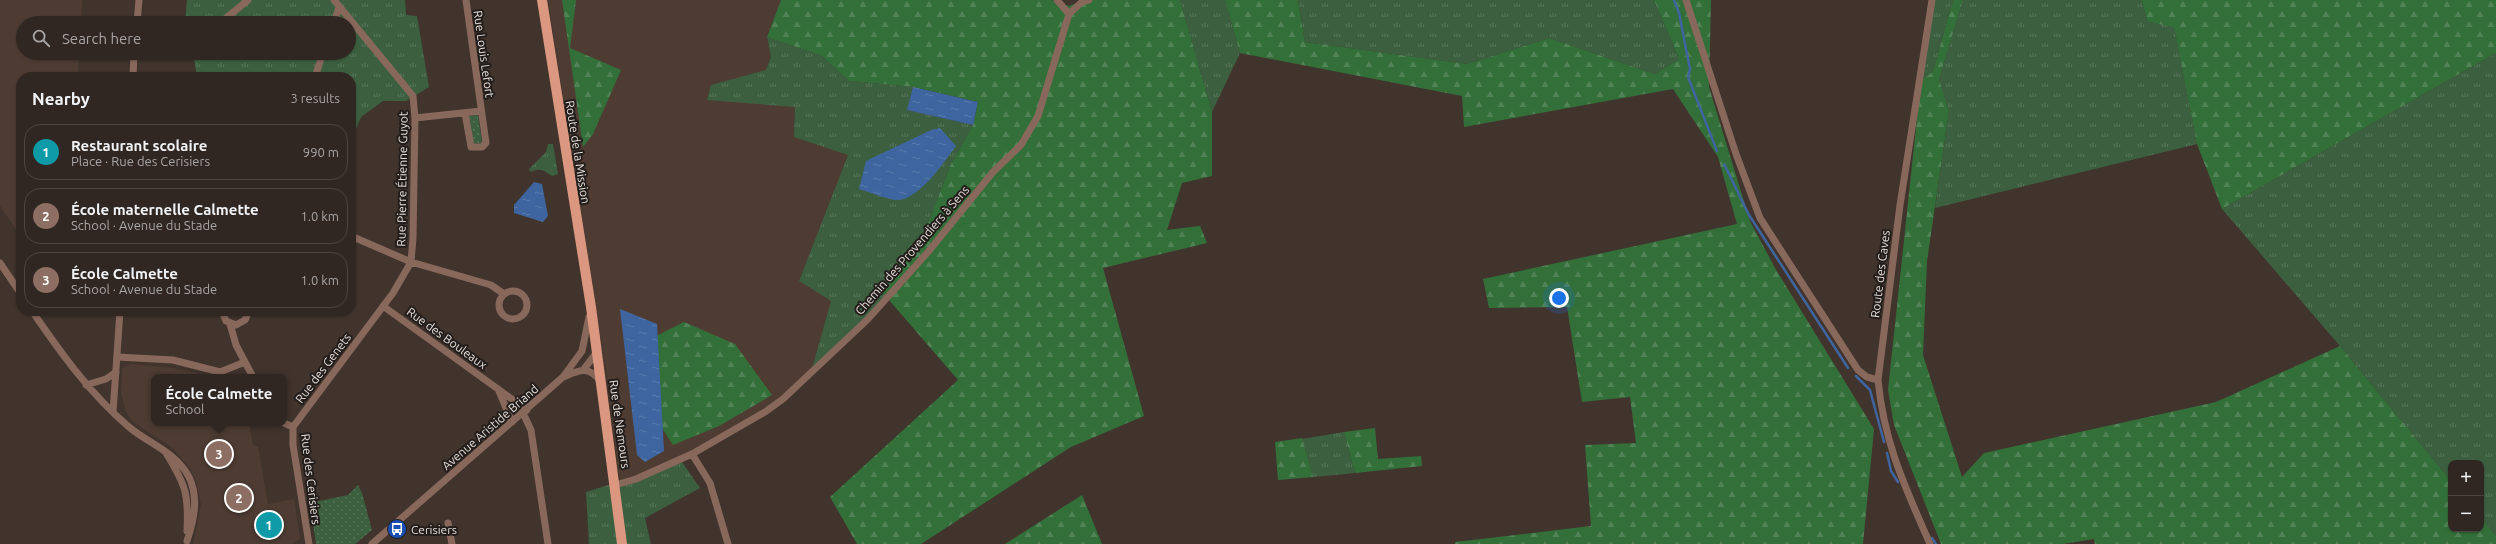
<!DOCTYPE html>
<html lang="en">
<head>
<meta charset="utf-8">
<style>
  body { margin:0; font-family:Ubuntu,sans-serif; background:#382f2a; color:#f1f3f6 }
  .controls { position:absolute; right:12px; bottom:12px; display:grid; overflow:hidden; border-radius:8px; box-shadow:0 1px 3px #0004 }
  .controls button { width:36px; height:36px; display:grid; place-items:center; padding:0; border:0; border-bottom:1px solid #4b4440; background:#302722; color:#f1f3f6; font:20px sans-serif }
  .you { position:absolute; left:1559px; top:298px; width:14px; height:14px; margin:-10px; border:3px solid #fff; border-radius:50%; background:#1a73e8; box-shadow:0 0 0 6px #1a73e833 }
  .badge { display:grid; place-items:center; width:26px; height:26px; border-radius:50%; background:#d93025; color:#fff; font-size:13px; font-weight:700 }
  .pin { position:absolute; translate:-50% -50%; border:2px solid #fff; box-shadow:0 1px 4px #0006 }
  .popup { position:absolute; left:151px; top:374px; width:136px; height:52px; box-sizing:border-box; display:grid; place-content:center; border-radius:8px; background:#302722; filter:drop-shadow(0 1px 3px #0005); font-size:13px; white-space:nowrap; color:#a8a5a5 }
  .popup b { font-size:15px; color:#f1f3f6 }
  .popup::after { content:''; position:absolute; left:50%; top:100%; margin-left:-8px; border:8px solid transparent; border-top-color:#302722 }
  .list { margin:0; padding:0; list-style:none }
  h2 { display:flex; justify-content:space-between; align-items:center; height:52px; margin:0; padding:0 16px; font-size:17px }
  h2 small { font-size:13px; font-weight:400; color:#a8a5a5 }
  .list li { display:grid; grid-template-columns:26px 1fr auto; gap:12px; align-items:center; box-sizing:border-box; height:56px; margin:0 8px 8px; padding:0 8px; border:1px solid #4b4440; border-radius:16px }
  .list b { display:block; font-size:15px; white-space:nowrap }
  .list p { margin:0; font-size:13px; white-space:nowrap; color:#a8a5a5 }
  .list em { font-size:13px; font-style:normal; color:#a8a5a5 }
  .icon { flex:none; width:22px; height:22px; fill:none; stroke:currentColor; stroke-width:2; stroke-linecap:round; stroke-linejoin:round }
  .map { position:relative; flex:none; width:2496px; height:544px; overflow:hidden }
  .search { position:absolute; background:#302722; box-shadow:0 1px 3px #0004; left:16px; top:16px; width:340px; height:44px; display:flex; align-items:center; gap:10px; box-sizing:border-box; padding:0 14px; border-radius:22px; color:#a8a5a5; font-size:15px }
  .panel { position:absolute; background:#302722; box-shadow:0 1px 3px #0004; left:16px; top:72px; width:340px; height:244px; border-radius:16px }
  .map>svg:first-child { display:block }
  .built { fill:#4e3c33 }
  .grass { fill:url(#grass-tufts) }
  .forest { fill:url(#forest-firs) }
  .park { fill:url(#park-dots) }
  .water { fill:url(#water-ripples) }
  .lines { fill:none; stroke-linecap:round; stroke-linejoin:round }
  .stream { stroke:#3e65a0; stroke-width:2.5 }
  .street { stroke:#89685c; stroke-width:7 }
  .primary { stroke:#db977f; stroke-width:10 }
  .labels { text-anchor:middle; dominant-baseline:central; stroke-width:4; stroke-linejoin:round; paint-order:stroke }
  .street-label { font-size:12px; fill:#e5deda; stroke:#221d1a }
  .poi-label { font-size:12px; fill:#e5deda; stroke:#221d1a; text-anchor:start }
</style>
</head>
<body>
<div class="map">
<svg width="2496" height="544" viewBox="0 0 2496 544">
  <defs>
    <pattern id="grass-tufts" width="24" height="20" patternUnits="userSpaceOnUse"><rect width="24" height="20" fill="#3c603f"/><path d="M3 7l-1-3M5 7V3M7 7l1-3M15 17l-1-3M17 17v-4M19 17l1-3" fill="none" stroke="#58765a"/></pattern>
    <pattern id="forest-firs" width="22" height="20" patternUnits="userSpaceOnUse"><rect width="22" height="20" fill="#336f39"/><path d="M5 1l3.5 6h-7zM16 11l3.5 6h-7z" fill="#508355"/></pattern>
    <pattern id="park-dots" width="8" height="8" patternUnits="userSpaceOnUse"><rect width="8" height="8" fill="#3c603f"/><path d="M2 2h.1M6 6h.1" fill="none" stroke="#58765a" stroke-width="1.8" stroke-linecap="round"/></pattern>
    <pattern id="water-ripples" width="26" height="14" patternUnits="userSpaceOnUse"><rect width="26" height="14" fill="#3e65a0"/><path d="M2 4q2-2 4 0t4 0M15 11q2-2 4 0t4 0" fill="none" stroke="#5a7bad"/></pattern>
  </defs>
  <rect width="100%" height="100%" fill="#40342d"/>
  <path class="built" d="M0 0H82L81 23H23V53H79L78 77H21V237L0 206Z
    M548 0H781L767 37 771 57 766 70 711 85 795 107 794 137 848 155 799 281 831 301 811 372 757 419 682 462 620 481 607 378Z
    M131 364 173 368 216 377H228H154V423H249L253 445 258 447 268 504 294 499 300 538 292 544H193L201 505 196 481 191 470 173 448 133 422 126 412 121 393 122 368Z"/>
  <path class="grass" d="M187 0H405L406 15 417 16 429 87 406 101H383L361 117 351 141V77H197L193 53H349V23H185Z
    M1180 0H1225L1240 53 1212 112Z
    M1298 0H1654L1679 59 1655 74 1549 38 1467 64 1305 42Z
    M1933 0H1953L1933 71 1921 81Z
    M1963 0H2141L2148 22 2174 26 2197 144 1935 208 1949 111 1939 79Z
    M767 37 822 56 849 81 913 87 908 110 973 125 951 164 926 228 883 293 887 299 811 372 831 301 799 281 848 155 794 137 795 107 707 100 711 85 766 70 771 57Z
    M2496 53V536L2481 517V463H2451V481L2340 346 2222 209Z
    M548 144H553L558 174 552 176C545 171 540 167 531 172L529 169 546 152Z
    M1344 432 1355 473 1313 477 1302 439Z
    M682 462 700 488 645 518 651 544H589L586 492Z"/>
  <path class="forest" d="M562 0H576L570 48 621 70 593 134 583 147Z
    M781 0H1051L1069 6 1083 0H1180L1212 112V176L1182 183 1167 230 1200 226 1207 243 1103 268 1144 416 1071 447 921 544H857L830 497 958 380 883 293 926 228 951 164 973 125 978 102 913 87 849 81 822 56 767 37Z
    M1225 0H1298L1305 42 1467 64 1549 38 1655 74 1679 59 1654 0H1711L1709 87 1750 221 1775 268 1874 429 1863 544H1455V542L1591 526 1585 445 1636 443 1630 397 1582 402 1567 307 1489 308 1483 279 1737 224 1718 157 1673 89 1464 127 1462 96 1240 53Z
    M1953 0H1963L1939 79 1949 111 1927 261 1923 355 1962 477 1984 453 2216 402 2340 346 2451 481V529H2481V517L2496 536V544H2095L2094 539 2063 544H1941L1894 425 1888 390 1921 81 1933 71Z
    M2141 0H2496V53L2222 209 2197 144 2174 27 2148 22Z
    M684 322 735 344 772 395 719 426 673 445 654 416 648 340Z
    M1375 428 1378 459 1421 456 1422 466 1355 473 1344 432Z
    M1302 438 1313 477 1278 480 1275 442Z
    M1082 495 1102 544H1005Z"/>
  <path class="park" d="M478 115 482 143 473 144 469 116Z
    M358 485 362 493 372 530 355 544H316L310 503 348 495Z"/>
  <path class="water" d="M913 87 978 102 973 125 907 110Z
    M940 128 956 146C944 162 918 202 895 200 883 198 870 192 859 189L866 161 931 130Z
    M534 182 542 184 548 216 543 222 514 213V205Z
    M620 309 657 324 664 451 645 462 637 455Z"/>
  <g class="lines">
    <path class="stream" d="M1674 0 1679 13 1690 69 1688 77 1717 151
      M1724 164 1749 215 1848 368
      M1856 376 1870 390 1884 442
      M1887 453 1891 471 1898 482
      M1932 538 1936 544"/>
    <path class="street" d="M1057 0 1069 14
      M1686 0 1736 154 1760 218 1858 370 1867 377 1878 380
      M137 23 139 0
      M220 23 248 0
      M334 23 339 7
      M133 77 134 53
      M315 77 323 53
      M465 113 471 147H482L486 143 466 0
      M415 118 481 111
      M351 236 411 262 491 285 504 294
      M0 263 21 294
      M499 305a14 14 0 1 1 28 0a14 14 0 1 1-28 0Z
      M383 306 527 410
      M32 311C61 353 90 394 129 427 149 444 176 452 189 477 199 498 194 520 187 541
      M222 311 226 321 236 325 245 320 249 311
      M230 324 236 345 253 377
      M117 357 173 360 220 372 245 362
      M584 369 597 352
      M563 377C578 371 588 365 599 380
      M86 385 106 379 116 372
      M498 389 512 422
      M113 412 120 311
      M523 413 531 430 548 544
      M284 423 293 427V445L309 544
      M293 427 393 293 411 262 413 238 415 118 413 96 334 0
      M166 453C185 484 189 493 187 531
      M692 454 710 483 728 544
      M615 485 636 479 692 454 765 412 783 399 868 319 928 252 993 172 1021 145 1038 116 1069 14 1082 2 1089 0
      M448 523 452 544
      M372 544 563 377 582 351 589 317
      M1930 544C1905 487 1884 443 1878 380L1900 205 1932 0"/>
    <path class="primary" d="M542 0 591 307 622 544"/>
  </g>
  <defs>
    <symbol id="bus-disc" viewBox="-11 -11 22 22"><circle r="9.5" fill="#1a4fb4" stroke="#221d1a"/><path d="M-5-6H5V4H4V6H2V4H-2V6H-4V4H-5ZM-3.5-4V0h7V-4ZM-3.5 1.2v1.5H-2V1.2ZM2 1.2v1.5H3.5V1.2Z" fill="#fff"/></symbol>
  </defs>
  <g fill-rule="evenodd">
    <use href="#bus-disc" x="386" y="518" width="22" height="22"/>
  </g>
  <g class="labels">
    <g class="street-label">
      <text transform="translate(484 54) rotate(82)">Rue Louis Lefort</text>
      <text transform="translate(578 152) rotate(81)">Route de la Mission</text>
      <text transform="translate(402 179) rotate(-89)">Rue Pierre Étienne Guyot</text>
      <text transform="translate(912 250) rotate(-49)">Chemin des Provendiers à Sens</text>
      <text transform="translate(1880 274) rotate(-83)">Route des Caves</text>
      <text transform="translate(447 338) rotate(36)">Rue des Bouleaux</text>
      <text transform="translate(323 368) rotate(-53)">Rue des Genets</text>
      <text transform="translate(620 424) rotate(82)">Rue de Nemours</text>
      <text transform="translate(490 427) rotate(-41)">Avenue Aristide Briand</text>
      <text transform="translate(311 479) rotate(83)">Rue des Cerisiers</text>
    </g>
    <g class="poi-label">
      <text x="411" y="529">Cerisiers</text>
    </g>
  </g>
</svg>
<div class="controls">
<button>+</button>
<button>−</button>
</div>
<div class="you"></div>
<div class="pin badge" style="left:269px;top:525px;background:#0f9aa8">1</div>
<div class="pin badge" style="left:239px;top:498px;background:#8d6e63">2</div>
<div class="pin badge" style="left:219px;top:454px;background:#8d6e63">3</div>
<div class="popup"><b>École Calmette</b>School</div>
<div class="search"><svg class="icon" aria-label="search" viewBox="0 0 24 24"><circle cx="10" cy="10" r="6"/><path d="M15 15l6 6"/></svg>Search here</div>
<section class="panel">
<h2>Nearby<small>3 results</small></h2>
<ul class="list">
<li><span class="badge" style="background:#0f9aa8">1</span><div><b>Restaurant scolaire</b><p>Place · Rue des Cerisiers</p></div><em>990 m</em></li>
<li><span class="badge" style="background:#8d6e63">2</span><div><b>École maternelle Calmette</b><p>School · Avenue du Stade</p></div><em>1.0 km</em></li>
<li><span class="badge" style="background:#8d6e63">3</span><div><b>École Calmette</b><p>School · Avenue du Stade</p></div><em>1.0 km</em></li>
</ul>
</section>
</div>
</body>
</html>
